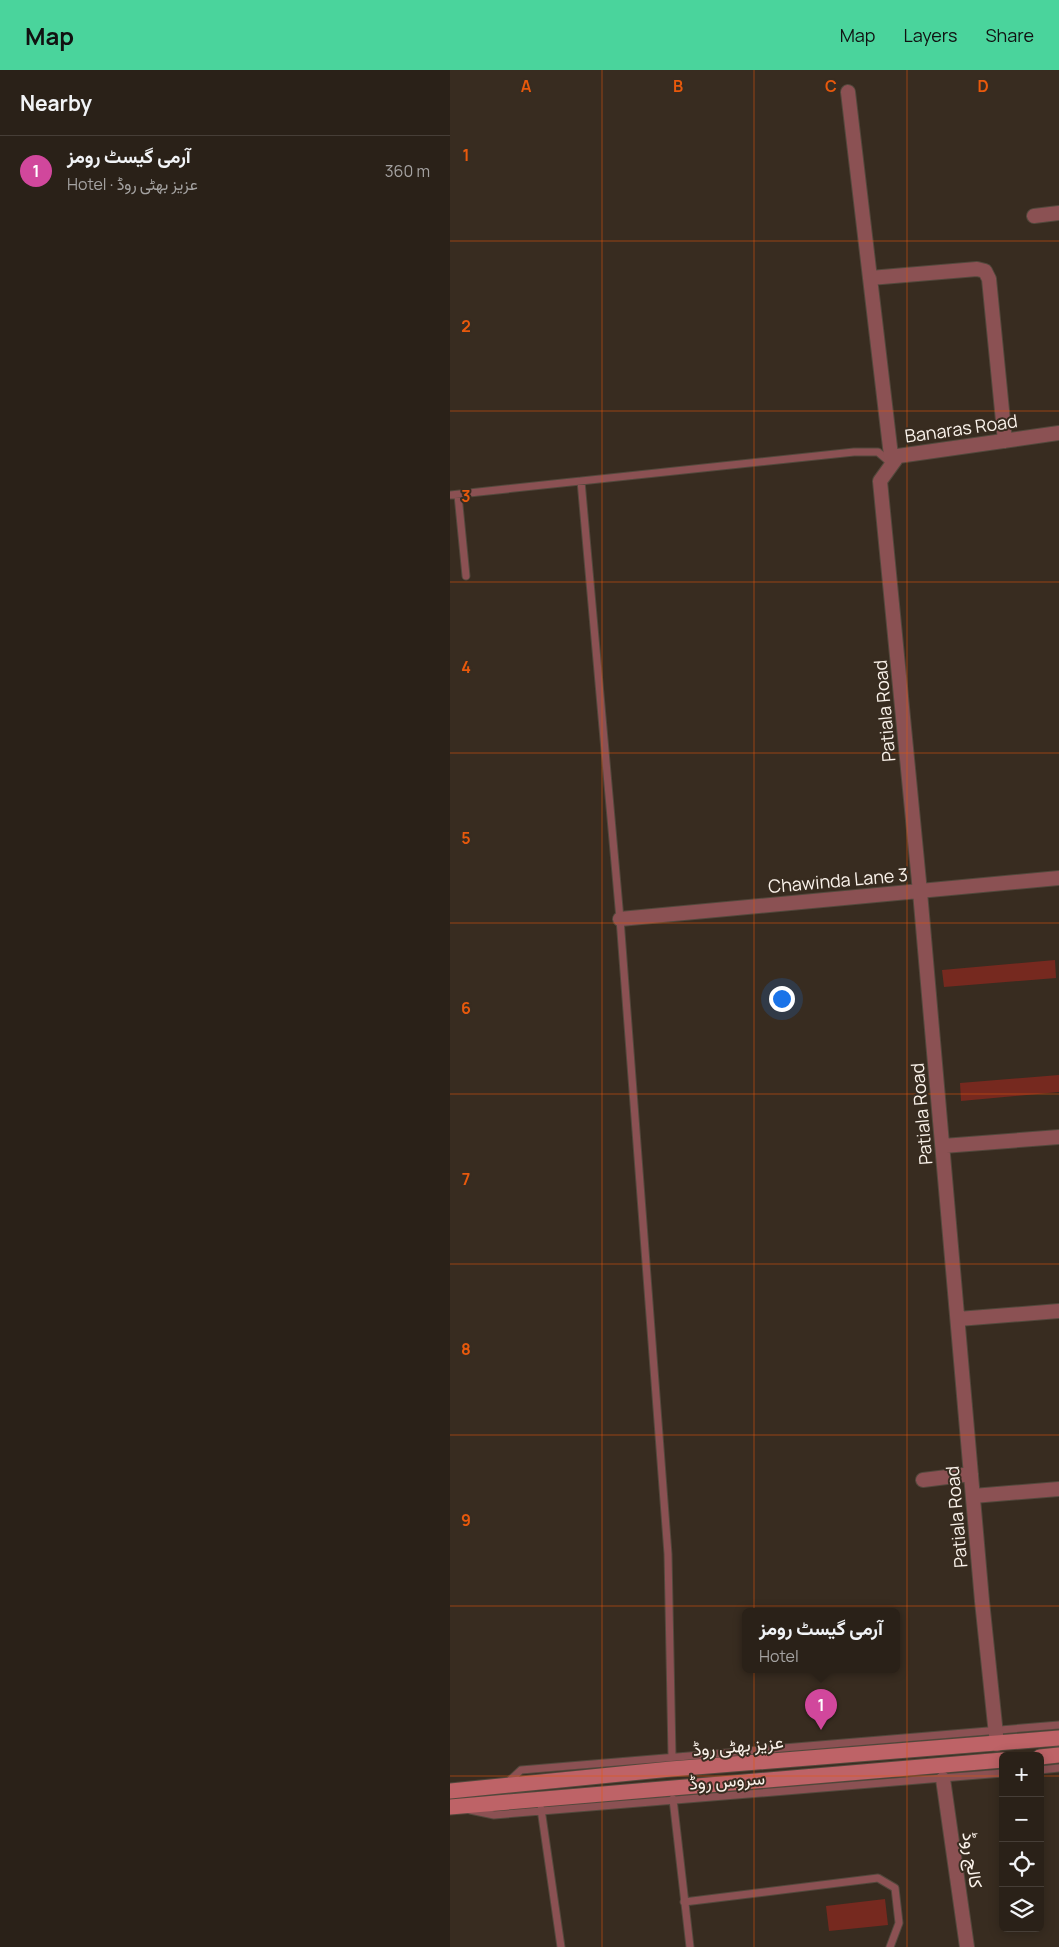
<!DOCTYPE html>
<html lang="en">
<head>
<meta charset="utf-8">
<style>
  body { margin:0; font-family:Manrope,Vazirmatn,sans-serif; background:#322921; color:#f1f3f6 }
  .controls { position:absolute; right:15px; bottom:15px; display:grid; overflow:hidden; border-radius:8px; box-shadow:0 2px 12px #0003 }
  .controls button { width:45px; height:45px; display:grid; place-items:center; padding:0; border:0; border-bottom:1px solid #463e37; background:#2a2118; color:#f1f3f6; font:25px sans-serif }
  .you { position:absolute; left:331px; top:928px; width:18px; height:18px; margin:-12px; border:4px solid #fff; border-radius:50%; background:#1a73e8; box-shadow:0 0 0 8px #1a73e833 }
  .badge { display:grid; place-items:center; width:32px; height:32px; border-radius:50%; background:#4ad49c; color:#fff; font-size:16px; font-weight:700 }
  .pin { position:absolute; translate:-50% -41px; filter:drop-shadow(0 1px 2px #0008) }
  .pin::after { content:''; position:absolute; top:26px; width:18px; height:15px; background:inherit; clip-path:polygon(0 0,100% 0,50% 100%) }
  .popup { position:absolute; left:292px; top:1538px; width:158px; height:65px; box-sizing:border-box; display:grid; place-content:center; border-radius:8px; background:#2a2118; filter:drop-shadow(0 1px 4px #0005); font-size:16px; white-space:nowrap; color:#a5a3a2 }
  .popup b { font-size:19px; color:#f1f3f6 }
  .popup::after { content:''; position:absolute; left:50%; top:100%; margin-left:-10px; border:10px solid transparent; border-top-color:#2a2118 }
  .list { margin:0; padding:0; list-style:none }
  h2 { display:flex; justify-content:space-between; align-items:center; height:65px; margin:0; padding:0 20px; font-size:21px }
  h2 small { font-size:16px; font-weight:400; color:#a5a3a2 }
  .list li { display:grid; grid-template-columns:32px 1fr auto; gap:15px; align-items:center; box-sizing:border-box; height:70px; padding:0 20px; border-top:1px solid #463e37 }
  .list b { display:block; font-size:19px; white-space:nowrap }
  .list p { margin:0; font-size:16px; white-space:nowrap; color:#a5a3a2 }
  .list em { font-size:16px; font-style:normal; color:#a5a3a2 }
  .icon { flex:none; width:28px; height:28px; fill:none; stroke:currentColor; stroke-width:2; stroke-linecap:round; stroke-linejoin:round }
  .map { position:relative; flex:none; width:609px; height:1877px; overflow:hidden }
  header { display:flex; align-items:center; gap:30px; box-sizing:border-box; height:70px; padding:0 25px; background:#4ad49c; color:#111 }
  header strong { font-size:24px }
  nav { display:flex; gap:28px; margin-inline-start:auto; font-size:18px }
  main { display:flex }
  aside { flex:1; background:#2a2118 }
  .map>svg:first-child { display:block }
  .building { fill:#76291f }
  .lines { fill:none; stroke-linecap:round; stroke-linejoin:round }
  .lane-casing { stroke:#53483c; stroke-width:9 }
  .street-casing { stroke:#53483c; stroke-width:16 }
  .secondary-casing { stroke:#53483c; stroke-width:17 }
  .lane { stroke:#8b5153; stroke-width:7 }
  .street { stroke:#8b5153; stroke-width:14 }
  .secondary { stroke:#be6367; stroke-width:15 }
  .grid { fill:none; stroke:#e8590c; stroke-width:1; stroke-opacity:0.55 }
  .labels { text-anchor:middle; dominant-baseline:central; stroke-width:4; stroke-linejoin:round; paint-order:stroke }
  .street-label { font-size:18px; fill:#faf2ea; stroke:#382c20 }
  .grid-label { font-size:16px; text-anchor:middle; font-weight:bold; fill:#e8590c; stroke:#382c20; stroke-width:4; stroke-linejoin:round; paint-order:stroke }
</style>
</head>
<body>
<header>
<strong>Map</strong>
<nav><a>Map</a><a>Layers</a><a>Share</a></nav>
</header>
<main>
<aside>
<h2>Nearby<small></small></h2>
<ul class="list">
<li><span class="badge" style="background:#d1479c">1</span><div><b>آرمی گیسٹ رومز</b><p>Hotel · عزیز بھٹی روڈ</p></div><em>360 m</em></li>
</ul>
</aside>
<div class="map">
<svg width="609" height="1877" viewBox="0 0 609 1877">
  <rect width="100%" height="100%" fill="#382c20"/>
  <path class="building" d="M605 890 606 908 494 917 492 900Z
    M609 1005V1022L511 1031 510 1013Z
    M435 1829 438 1855 379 1861 376 1836Z"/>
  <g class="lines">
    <defs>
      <path id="lane" d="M131 411 170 849 218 1484 222 1686
        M0 425 404 382H428L442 394
        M8 425 16 506
        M590 1700 609 1698
        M57 1713 71 1700 609 1655
        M223 1729 240 1877
        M91 1739 111 1877
        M20 1740 44 1745 553 1703
        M234 1832 428 1808 445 1818 449 1853 440 1877"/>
      <path id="street" d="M398 22 442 394
        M584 146 609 143
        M420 208 527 199 535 201 539 209 555 371
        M170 849 609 808
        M493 1076 609 1067
        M508 1249 609 1241
        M473 1410 521 1404
        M523 1426 609 1419
        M547 1674 532 1531 470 822 430 411 448 386 609 363
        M493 1709 517 1877"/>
      <path id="secondary" d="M590 1687 609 1685
        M0 1721 221 1699 609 1668
        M0 1737 553 1690"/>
    </defs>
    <use href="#lane" class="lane-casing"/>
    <use href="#street" class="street-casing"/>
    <use href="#secondary" class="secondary-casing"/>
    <use href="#lane" class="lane"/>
    <use href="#street" class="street"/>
    <use href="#secondary" class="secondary"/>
  </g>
  <path class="grid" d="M152 0V1877M304 0V1877M457 0V1877M0 171H609M0 341H609M0 512H609M0 683H609M0 853H609M0 1024H609M0 1194H609M0 1365H609M0 1536H609M0 1706H553M590 1706H609"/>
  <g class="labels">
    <g class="street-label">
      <text transform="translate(511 358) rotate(-8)">Banaras Road</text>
      <text transform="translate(434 641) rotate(-95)">Patiala Road</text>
      <text transform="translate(388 810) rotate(-5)">Chawinda Lane 3</text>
      <text transform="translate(471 1044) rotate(-95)">Patiala Road</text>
      <text transform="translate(506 1447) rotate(-95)">Patiala Road</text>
      <text transform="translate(288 1675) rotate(-5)">عزیز بھٹی روڈ</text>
      <text transform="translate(277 1710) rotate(-4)">سروس روڈ</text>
      <text transform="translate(523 1790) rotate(82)">کالج روڈ</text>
    </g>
  </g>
  <g class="grid-label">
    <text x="76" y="22">A</text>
    <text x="228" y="22">B</text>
    <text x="381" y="22">C</text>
    <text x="533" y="22">D</text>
    <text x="16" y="91">1</text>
    <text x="16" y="262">2</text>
    <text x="16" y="432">3</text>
    <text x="16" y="603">4</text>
    <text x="16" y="774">5</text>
    <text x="16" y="944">6</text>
    <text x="16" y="1115">7</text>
    <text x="16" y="1285">8</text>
    <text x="16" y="1456">9</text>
  </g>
</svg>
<div class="controls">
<button>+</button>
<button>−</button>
<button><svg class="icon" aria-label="locate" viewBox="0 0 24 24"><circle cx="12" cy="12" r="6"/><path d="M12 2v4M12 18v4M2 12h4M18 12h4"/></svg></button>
<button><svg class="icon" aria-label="layers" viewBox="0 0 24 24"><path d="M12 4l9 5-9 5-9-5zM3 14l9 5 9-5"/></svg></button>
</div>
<div class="you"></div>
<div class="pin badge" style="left:371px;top:1660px;background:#d1479c">1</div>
<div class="popup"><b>آرمی گیسٹ رومز</b>Hotel</div>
</div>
</main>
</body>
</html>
